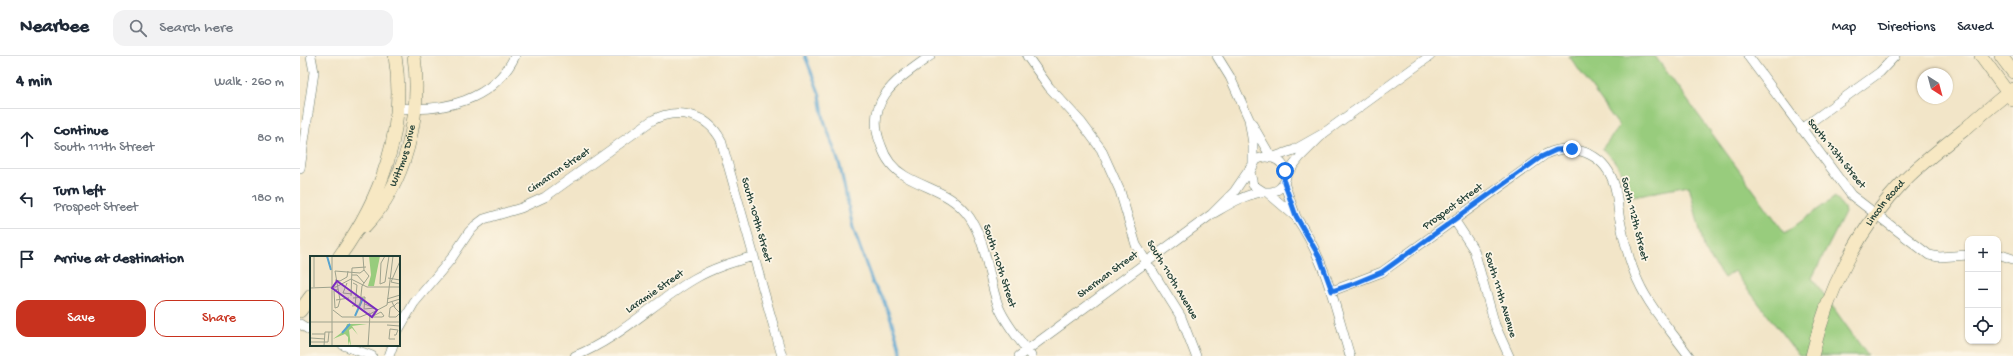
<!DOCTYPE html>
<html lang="en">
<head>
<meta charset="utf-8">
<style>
  body { margin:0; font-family:"Gochi Hand",sans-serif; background:#f2f2f3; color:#1f2937 }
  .controls { position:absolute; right:12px; bottom:12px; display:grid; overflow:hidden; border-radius:8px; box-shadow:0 1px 3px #0004 }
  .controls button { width:36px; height:36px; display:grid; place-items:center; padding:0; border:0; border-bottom:1px solid #e0e1e3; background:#fff; color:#1f2937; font:20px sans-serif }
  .compass { position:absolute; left:1617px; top:12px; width:36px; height:36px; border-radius:50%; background:#fff; box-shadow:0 1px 3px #0004; rotate:144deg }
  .stop { position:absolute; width:12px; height:12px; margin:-9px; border:3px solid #1a73e8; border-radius:50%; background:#fff }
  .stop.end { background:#1a73e8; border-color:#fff; box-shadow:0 1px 4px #0008 }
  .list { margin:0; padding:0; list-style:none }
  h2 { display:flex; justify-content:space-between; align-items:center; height:52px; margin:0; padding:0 16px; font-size:17px }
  h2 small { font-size:13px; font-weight:400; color:#747a83 }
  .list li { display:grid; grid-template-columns:26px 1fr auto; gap:12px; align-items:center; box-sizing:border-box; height:60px; padding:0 16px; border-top:1px solid #e0e1e3 }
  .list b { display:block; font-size:15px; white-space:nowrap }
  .list p { margin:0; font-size:13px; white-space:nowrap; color:#747a83 }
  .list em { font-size:13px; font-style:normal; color:#747a83 }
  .actions { display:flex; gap:8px; padding:12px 16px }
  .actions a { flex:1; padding:9px 0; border:1px solid #c8321e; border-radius:12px; text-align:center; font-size:14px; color:#c8321e }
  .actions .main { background:#c8321e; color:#fff }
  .icon { flex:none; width:22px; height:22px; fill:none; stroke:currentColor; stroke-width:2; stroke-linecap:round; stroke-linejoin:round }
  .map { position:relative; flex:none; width:1713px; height:300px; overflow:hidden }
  header { display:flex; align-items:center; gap:24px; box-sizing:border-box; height:56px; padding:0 20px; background:#fff; border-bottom:1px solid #e0e1e3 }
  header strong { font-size:19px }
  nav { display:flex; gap:22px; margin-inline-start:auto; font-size:14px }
  .search { width:280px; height:36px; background:#f2f2f3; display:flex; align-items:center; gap:10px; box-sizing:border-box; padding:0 14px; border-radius:12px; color:#747a83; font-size:15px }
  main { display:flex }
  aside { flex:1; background:#fff }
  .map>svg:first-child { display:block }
  .green { fill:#98cc7d; stroke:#5c8458 }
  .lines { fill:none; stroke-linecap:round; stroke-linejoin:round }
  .stream { stroke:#57a3cf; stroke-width:3 }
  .street-casing { stroke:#697868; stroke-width:10 }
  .secondary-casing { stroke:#697868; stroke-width:14 }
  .street { stroke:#fff; stroke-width:9 }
  .secondary { stroke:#f7e8c3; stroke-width:13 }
  .route { stroke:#1a73e8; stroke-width:5 }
  .labels { text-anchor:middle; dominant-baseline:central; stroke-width:3.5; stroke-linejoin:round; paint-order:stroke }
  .street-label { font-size:11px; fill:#1f3d34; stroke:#fcf5e5 }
  .inset-river { fill:none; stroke:#57a3cf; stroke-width:2 }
  .inset-road { fill:none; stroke:#9ea28d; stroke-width:1 }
  .view { fill:#7b2cbf; fill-opacity:0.15; stroke:#7b2cbf; stroke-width:2 }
  .inset-edge { fill:none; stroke:#1f3d34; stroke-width:2 }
</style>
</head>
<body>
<header>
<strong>Nearbee</strong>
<div class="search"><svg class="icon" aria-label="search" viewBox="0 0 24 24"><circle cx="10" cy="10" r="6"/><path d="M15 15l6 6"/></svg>Search here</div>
<nav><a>Map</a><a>Directions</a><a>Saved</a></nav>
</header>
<main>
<aside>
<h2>4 min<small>Walk · 260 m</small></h2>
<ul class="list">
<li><svg class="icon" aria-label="ahead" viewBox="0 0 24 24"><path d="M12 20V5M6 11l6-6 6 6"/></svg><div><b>Continue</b><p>South 111th Street</p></div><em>80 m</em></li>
<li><svg class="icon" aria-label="left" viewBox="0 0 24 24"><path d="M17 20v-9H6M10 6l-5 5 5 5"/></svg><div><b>Turn left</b><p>Prospect Street</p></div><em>180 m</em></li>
<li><svg class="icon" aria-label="arrive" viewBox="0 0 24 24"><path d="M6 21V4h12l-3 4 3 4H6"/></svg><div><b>Arrive at destination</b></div></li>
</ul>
<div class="actions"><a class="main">Save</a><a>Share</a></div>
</aside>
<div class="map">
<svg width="1713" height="300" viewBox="0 0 1713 300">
  <rect width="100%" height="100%" fill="#fcf5e5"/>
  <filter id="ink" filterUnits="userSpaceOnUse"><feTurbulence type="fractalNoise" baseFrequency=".025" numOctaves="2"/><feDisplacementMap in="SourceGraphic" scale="8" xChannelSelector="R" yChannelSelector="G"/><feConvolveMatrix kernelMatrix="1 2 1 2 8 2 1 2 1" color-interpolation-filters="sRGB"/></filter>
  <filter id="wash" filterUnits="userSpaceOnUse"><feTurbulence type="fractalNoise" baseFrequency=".012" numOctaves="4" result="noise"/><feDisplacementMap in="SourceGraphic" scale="16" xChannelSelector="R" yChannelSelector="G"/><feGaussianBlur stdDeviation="0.9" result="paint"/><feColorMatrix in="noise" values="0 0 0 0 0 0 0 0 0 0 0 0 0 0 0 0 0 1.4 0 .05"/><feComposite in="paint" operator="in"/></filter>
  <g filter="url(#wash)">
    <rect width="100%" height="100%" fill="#f2e5c8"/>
    <path class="green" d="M1269 0H1355L1485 177 1535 141 1544 152 1545 157 1512 222 1568 300H1499L1434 215 1424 222 1405 195 1389 130 1327 141C1325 121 1319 106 1302 93L1319 70Z"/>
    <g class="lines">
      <path class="stream" d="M505 0 520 39 524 64 540 110 553 172 573 228 582 241 591 263 602 300"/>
    </g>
  </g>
  <g filter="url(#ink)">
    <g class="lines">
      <defs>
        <path id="street" d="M630 0C598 23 563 44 581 89 585 102 593 113 605 120 629 134 653 137 670 162 687 188 688 221 698 249 705 268 720 283 731 300
          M727 0 749 31 781 66 801 93 820 135 836 189 881 261 896 300
          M917 0 930 21 949 63
          M1448 0 1551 139 1629 199 1639 201 1668 199
          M97 52C143 56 193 45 215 0
          M1501 73 1580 16 1595 0
          M1024 77 1130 0
          M974 101 994 94 1024 77 1000 101 986 119
          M953 107V88L949 63 971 101
          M951 111 934 136 912 158C928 149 943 139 962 136 969 136 974 137 980 132 996 116 977 93 956 104L950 116 953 129 964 136
          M0 113 14 16 11 0
          M968 137 996 161 984 127
          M996 161C1027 207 1034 248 1050 300
          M1155 165 1174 194 1195 269 1209 300
          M1698 198 1713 203
          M1032 235 1082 216 1246 98C1272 86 1303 97 1313 125 1318 137 1317 151 1320 164 1324 184 1329 206 1338 225 1350 252 1372 276 1389 300
          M0 268 11 275
          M99 273 114 247 151 203 169 176 176 169 184 163 221 152 245 141 351 65C376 51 407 57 421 84L482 300
          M43 289 72 300
          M89 300 93 289
          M275 300C320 282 353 247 394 223 413 212 433 206 454 200
          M719 300 912 158"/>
        <g id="secondary">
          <path d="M1681 0 1713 44"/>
          <path d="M1701 0 1713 16"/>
          <path id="s1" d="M65 170C106 128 122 58 114 0"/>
          <path d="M39 201C81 143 107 73 95 0"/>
          <path d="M0 255 11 240"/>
          <path id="s2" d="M1512 300C1527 235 1559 171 1606 123 1624 105 1644 90 1664 74 1680 60 1696 46 1713 33"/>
        </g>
      </defs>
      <use href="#street" class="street-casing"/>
      <use href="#secondary" class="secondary-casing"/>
      <use href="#street" class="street"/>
      <use href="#secondary" class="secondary"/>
    </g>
  </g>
  <g class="lines" filter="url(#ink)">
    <path class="route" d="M985 115 984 126 996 160 1020 202 1032 235 1053 228 1082 216 1241 101 1256 94 1272 93"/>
  </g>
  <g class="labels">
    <g class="street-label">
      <text transform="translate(1536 98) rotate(51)">South 113th Street</text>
      <text stroke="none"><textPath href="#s1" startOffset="81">Wittmus Drive</textPath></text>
      <text transform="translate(259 115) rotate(-34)">Cimarron Street</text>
      <text stroke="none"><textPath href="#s2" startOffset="171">Lincoln Road</textPath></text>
      <text transform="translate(1153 151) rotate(-36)">Prospect Street</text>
      <text transform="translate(1334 163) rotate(76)">South 112th Street</text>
      <text transform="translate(456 164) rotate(74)">South 109th Street</text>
      <text transform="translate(699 210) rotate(72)">South 110th Street</text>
      <text transform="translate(808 219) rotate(-36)">Sherman Street</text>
      <text transform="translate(872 224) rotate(59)">South 110th Avenue</text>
      <text transform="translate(355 236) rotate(-35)">Laramie Street</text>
      <text transform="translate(1200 239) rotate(73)">South 111th Avenue</text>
    </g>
  </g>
  <g transform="translate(10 200)">
    <rect width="90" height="90" fill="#f2e5c8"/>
    <path d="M59 0H70L64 30H58L61 19ZM37 68H57L42 70 48 79 42 72 39 74 41 90 39 85 38 90V81L35 78 23 83 35 74Z" fill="#98cc7d"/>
    <path class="inset-river" d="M17 0 21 14M45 60 53 42M32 77 40 68"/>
    <path class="inset-road" d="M22 0V90M75 0 71 7 70 28 75 26 79 0M53 1 54 14M90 5 81 26 90 28M42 19H47L54 27M78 22 90 24M25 24 30 25 37 21 38 15M37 27 33 37 42 38M43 27 47 29 45 50M4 31V0M0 32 26 31 41 23 57 31H90M28 33 24 35 25 52 28 51 30 44 25 15 50 17 54 14M41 40 42 12 56 11M43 42 55 41 54 53 65 52M77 43 90 39M26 44 39 42M82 46 85 52 90 57 86 61H79L80 52 83 50H84L87 47H90M77 47 90 43M55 48 66 53M42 50 50 49 52 30 59 20 54 14M23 54 32 61H50L60 57M71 56 74 60 72 61H61ZM0 66H90M77 69 90 70M59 75 60 58 77 49 83 0M2 78H15M84 79H86L88 74 80 73 79 83H85M1 82 15 83M0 86H18L19 76M14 90 15 76H23M58 90 59 75"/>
    <path class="view" d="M27 25 67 54 62 61 22 32Z"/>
    <rect width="90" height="90" class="inset-edge"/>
  </g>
</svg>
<div class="controls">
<button>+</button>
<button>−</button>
<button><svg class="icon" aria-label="locate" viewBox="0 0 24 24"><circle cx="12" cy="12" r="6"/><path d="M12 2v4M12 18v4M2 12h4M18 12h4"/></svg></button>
</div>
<svg class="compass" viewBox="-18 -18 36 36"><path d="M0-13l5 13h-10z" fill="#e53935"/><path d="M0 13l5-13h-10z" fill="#747a83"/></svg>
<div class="stop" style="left:985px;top:115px"></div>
<div class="stop end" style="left:1272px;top:93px"></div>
</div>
</main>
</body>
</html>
